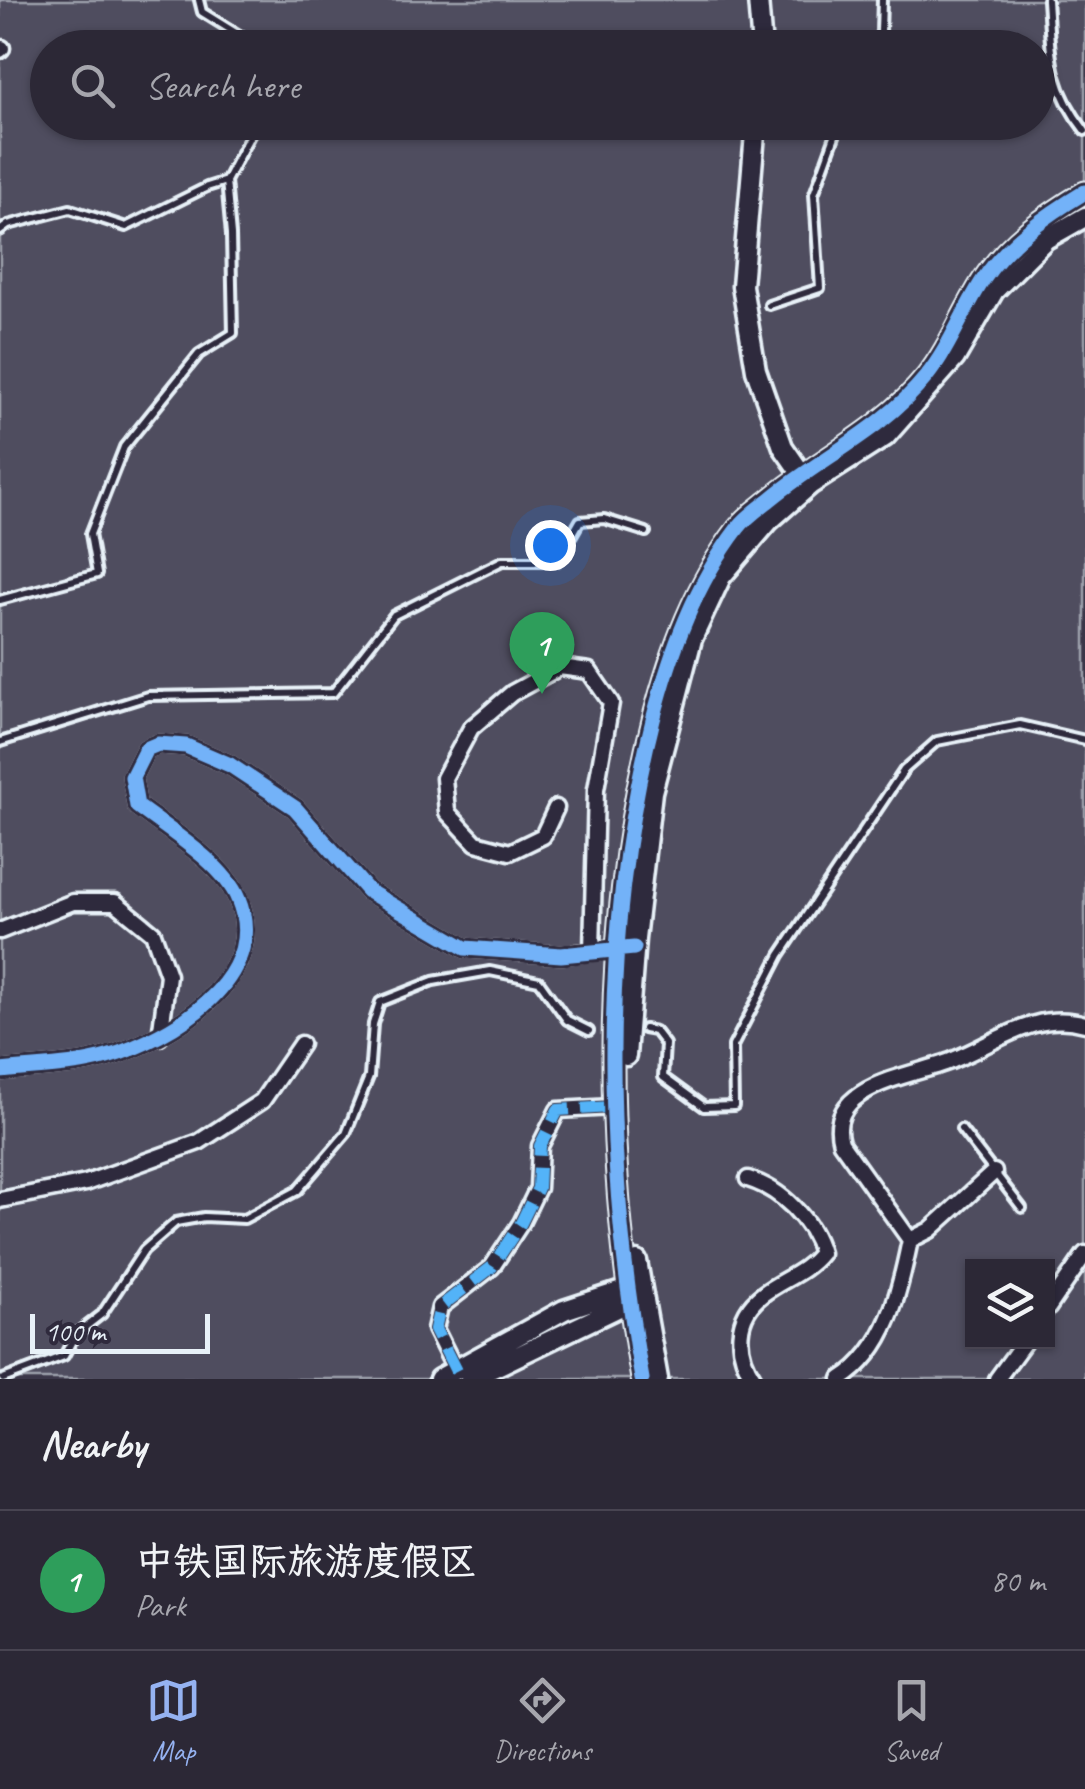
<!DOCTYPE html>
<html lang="en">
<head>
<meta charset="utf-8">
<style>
  body { margin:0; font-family:Caveat,"LXGW WenKai TC",sans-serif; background:#34303e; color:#f1f3f6 }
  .controls { position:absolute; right:30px; bottom:30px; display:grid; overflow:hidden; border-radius:0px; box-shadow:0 2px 8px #0004 }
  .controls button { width:90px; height:90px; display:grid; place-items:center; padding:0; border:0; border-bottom:2px solid #484451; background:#2c2836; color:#f1f3f6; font:50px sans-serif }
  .scale { position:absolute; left:30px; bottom:25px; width:180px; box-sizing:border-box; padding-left:10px; border:5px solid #e8f1f8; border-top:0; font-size:28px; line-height:35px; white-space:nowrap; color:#e8f1f8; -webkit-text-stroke:8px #2f2a3d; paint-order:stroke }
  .you { position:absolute; left:550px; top:545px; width:35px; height:35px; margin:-25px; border:8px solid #fff; border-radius:50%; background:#1a73e8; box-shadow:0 0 0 15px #1a73e833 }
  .badge { display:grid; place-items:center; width:65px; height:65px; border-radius:50%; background:#95b2f1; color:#fff; font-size:32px; font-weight:700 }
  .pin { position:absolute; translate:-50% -82px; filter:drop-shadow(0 2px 5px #0008) }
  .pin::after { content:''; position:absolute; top:52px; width:35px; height:30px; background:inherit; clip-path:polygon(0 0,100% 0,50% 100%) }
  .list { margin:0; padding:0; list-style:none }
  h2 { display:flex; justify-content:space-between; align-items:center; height:130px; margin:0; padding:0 40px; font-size:42px }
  h2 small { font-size:32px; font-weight:400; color:#a6a6ad }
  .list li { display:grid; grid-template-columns:65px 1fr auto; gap:30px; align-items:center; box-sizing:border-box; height:140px; padding:0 40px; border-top:2px solid #484451 }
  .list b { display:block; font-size:38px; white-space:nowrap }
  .list p { margin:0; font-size:32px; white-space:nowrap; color:#a6a6ad }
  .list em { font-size:32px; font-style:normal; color:#a6a6ad }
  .icon { flex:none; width:55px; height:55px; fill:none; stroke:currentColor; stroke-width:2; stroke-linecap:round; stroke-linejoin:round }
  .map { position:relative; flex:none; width:1085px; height:1379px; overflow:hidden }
  .search { position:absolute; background:#2c2836; box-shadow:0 2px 8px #0004; left:30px; right:30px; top:30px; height:110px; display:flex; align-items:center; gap:25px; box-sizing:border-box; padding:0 35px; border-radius:55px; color:#a6a6ad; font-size:38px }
  .sheet { height:270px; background:#2c2836 }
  nav { display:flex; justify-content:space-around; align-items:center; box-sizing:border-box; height:140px; border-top:2px solid #484451; background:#2c2836; font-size:28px; color:#a6a6ad }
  nav a { display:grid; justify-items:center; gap:5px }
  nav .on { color:#95b2f1 }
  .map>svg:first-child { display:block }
  .park { fill:#504e5f; stroke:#9ca0ac; stroke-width:2.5; fill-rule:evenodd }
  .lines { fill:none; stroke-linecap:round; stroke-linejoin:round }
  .service-casing { stroke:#e8f1f8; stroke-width:14 }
  .minor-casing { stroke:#e8f1f8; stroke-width:21 }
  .tertiary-casing { stroke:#e8f1f8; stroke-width:25 }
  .service { stroke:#2f2a3d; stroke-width:6 }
  .minor { stroke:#2f2a3d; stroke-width:14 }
  .tertiary { stroke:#2f2a3d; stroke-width:18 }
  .quiet { stroke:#52b3f8; stroke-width:12; stroke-dasharray:25 12; stroke-linecap:butt }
  .cycleway-casing { stroke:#2f2a3d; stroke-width:21 }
  .cycleway { stroke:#73b2f8; stroke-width:15 }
</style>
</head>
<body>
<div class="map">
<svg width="1085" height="1379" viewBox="0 0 1085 1379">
  <rect width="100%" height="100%" fill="#3a3648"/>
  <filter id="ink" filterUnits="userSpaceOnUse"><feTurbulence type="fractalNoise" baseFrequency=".01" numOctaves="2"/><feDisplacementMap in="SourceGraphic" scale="20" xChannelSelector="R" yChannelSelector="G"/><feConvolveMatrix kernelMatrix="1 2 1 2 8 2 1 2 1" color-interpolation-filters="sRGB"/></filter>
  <g filter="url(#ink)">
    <path class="park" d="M0 0H1085V1379H0ZM48 48H1038V122H48ZM972 1266H1048V1342H972Z"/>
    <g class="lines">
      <defs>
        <path id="service" d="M199 0 202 12 260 48
          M1047 0C1051 55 1049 85 1085 131
          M874 48 881 32 882 0
          M226 181 257 122
          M0 231 8 225 70 209 126 227 207 187 226 181 231 235 233 333 199 354 124 447 90 534 97 574 0 600
          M769 305 820 288 814 194 840 122
          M0 742 148 696 333 693 394 615 502 561H557L580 521 604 519 646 532
          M644 1029 655 1031 665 1044 663 1077 704 1107 734 1106 733 1046 780 955 904 770 937 741 1020 725 1085 740
          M961 1129 1022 1208
          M3 1379 64 1356 75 1335 102 1314 144 1250 176 1222 204 1217 244 1219 297 1191 346 1134 369 1077 373 1024 380 1002 433 981 490 971 539 981 567 1020 589 1031"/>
        <path id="minor" d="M0 50 2 48
          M556 808 543 836 510 852 476 843 447 812 444 778 471 728 512 693 560 667 589 671 611 703 596 789 592 951
          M0 931 73 902H115L153 933 168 975 160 1037
          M0 1071C35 1067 74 1067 107 1057 171 1039 271 977 238 899 224 864 167 829 137 806L132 777 146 749 158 744 186 746 230 765 295 808 368 891 465 948 561 955 623 948
          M748 1179C781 1189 812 1220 821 1253 805 1273 783 1279 763 1294 734 1316 735 1351 754 1379
          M0 1200 86 1183 199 1142 262 1101 301 1044
          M910 1240 930 1230 994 1172
          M1048 1308 1085 1254
          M456 1371 435 1329 440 1307 492 1267 521 1223 538 1188 540 1146 558 1110 613 1107
          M841 1379C887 1350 900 1290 910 1240L841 1143C824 1084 916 1076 953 1060 998 1042 1035 1010 1085 1024
          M997 1379 1024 1342"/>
        <path id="tertiary" d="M758 0 762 48
          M756 122 742 286 756 370 783 447 808 483
          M626 1056 635 939 652 792 692 639 721 577 769 521 810 485 885 437 955 358 994 291 1046 239 1085 217
          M637 1261 658 1379
          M439 1379 564 1310 628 1289 635 1284
          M470 1379 636 1299
          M642 1379C604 1164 599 933 653 720 671 651 695 584 738 528 747 516 761 507 772 498 822 457 884 429 926 377 949 349 963 311 983 280 1009 241 1047 215 1085 192"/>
      </defs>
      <use href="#service" class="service-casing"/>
      <use href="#minor" class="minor-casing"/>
      <use href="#tertiary" class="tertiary-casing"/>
      <use href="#service" class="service"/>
      <use href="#minor" class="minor"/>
      <use href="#tertiary" class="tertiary"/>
      <path class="quiet" d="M456 1371 435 1329 440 1307 492 1267 521 1223 538 1188 540 1146 558 1110 613 1107"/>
      <defs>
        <path id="cycleway" d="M0 1071C35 1067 74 1067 107 1057 171 1039 271 977 238 899 224 864 167 829 137 806L132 777 146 749 158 744 186 746 230 765 295 808 368 891 465 948 561 955 634 948
          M642 1379C604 1164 599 933 653 720 671 651 695 584 738 528 747 516 761 507 772 498 822 457 884 429 926 377 949 349 963 311 983 280 1009 241 1047 215 1085 192"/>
      </defs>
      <use href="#cycleway" class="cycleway-casing"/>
      <use href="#cycleway" class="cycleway"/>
    </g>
  </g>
</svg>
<div class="controls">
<button><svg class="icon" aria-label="layers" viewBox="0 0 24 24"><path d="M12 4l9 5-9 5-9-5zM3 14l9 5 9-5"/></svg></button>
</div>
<div class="scale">100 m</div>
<div class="you"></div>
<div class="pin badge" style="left:542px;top:694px;background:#2e9e5b">1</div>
<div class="search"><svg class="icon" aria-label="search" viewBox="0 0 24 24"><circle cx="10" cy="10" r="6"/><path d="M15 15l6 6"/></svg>Search here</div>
</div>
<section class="sheet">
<h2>Nearby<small></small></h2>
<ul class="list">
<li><span class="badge" style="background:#2e9e5b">1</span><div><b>中铁国际旅游度假区</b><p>Park</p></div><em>80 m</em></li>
</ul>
</section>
<nav>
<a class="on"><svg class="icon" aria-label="map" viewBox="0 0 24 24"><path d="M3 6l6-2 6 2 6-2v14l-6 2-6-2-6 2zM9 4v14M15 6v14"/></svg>Map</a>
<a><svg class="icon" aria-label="directions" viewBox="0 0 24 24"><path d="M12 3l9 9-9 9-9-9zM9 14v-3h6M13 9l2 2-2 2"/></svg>Directions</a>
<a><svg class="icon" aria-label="saved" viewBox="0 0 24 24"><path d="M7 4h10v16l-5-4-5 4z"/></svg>Saved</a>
</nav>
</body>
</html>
